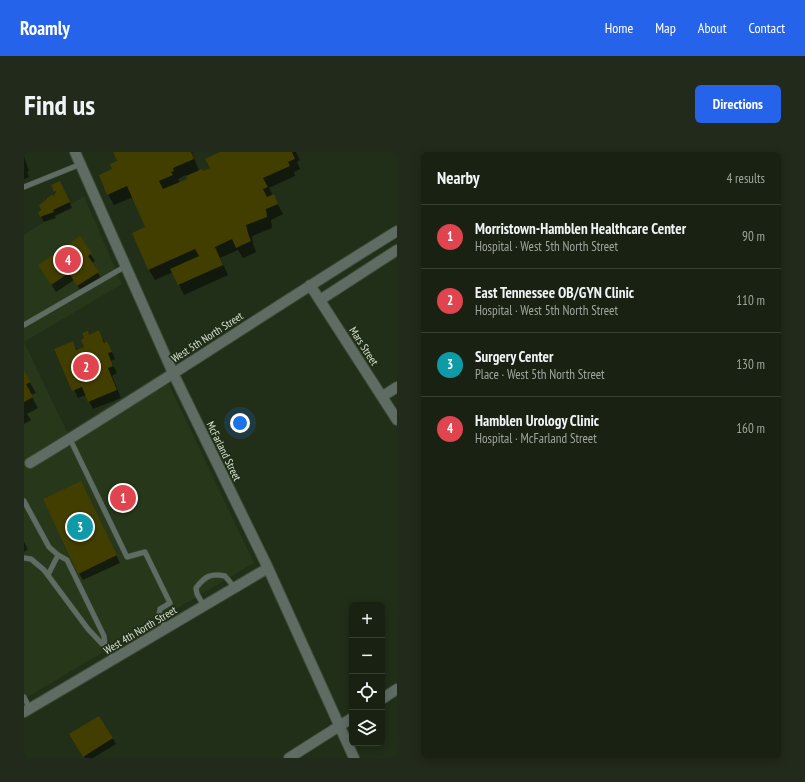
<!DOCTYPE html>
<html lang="en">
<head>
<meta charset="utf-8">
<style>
  body { margin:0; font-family:"PT Sans Narrow",sans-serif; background:#222a1b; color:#f1f3f6 }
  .controls { position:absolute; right:12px; bottom:12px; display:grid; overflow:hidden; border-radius:6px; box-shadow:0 2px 10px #0003 }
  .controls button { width:36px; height:36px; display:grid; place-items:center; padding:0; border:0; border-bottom:1px solid #373f32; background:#192212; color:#f1f3f6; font:20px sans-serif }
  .you { position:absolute; left:216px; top:271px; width:14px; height:14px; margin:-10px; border:3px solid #fff; border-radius:50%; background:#1a73e8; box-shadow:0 0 0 6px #1a73e833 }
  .badge { display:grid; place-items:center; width:26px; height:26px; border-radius:50%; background:#2563eb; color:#fff; font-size:13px; font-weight:700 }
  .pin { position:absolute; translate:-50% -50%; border:2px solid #fff; box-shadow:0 1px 4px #0006 }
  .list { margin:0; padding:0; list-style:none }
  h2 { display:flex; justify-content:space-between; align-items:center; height:52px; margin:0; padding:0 16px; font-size:17px }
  h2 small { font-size:13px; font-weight:400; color:#9fa49f }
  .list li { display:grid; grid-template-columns:26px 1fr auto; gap:12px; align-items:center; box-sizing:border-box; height:64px; padding:0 16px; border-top:1px solid #373f32 }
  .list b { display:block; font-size:15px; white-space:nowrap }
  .list p { margin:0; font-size:13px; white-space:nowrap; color:#9fa49f }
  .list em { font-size:13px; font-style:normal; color:#9fa49f }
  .icon { flex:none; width:22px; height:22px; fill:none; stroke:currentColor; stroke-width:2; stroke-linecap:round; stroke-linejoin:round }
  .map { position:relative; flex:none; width:373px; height:606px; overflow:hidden; border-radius:6px }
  header { display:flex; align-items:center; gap:24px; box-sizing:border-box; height:56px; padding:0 20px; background:#2563eb; color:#fff }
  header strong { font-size:19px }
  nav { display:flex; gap:22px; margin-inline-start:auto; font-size:14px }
  .intro { display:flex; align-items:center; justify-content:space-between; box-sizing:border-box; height:96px; padding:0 24px }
  h1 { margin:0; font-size:28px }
  .button { padding:10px 18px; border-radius:6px; background:#2563eb; color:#fff; font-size:14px; font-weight:700 }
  main { display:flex; gap:24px; padding:0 24px }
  aside { flex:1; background:#192212; border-radius:6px; box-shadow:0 2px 10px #0003 }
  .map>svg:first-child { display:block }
  .built { fill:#26371a }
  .shadow { fill:#0007; fill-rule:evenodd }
  .building { fill:#423e00 }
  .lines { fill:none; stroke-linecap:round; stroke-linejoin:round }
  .lane-casing { stroke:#3e4b36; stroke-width:6 }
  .street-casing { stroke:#3e4b36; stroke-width:12 }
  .lane { stroke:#5f6c64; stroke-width:5 }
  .street { stroke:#5f6c64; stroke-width:10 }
  .labels { text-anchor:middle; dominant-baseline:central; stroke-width:3.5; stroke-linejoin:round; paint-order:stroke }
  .street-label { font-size:11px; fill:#d9e2d3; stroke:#212e18 }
</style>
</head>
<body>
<header>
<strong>Roamly</strong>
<nav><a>Home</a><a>Map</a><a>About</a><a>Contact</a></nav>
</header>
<div class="intro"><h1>Find us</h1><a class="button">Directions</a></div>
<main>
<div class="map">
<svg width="373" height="606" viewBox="0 0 373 606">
  <rect width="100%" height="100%" fill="#212e18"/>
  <path class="built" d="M60 44 98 132 0 190 43 280 139 220 230 411 0 547V83Z"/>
  <path class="shadow" d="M90 0H170L168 1 175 19 179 20 187 17 198 0H272L276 8 273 10 276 17 270 20 271 24 245 36 259 62 247 68 248 76 228 84 229 92 232 100 219 106 214 98 196 106 204 123 160 143 149 120 131 128 125 118 109 81 122 75 109 45 90 53 84 42 76 24 90 18 94 10ZM162 23 164 27 156 31 154 27Z
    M0 5 5 19 3 20 5 25 0 27Z
    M39 36 48 56 31 64 32 66 20 70 15 60 31 46 33 42 31 39Z
    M56 86 71 109 68 111 78 128 58 141 50 128 32 140 19 120Z
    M63 180 66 184 75 180 81 191 87 198 91 207 87 209 93 221 88 224 97 246 69 257 62 243 54 246 32 197 48 190 53 198 61 195Z
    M0 220 12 241 7 243 14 256 3 262 7 268 0 272Z
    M61 338 96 411 59 428 55 421Z
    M0 390 4 397 0 400Z
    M75 565 92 592 69 606H61L46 582Z"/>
  <path class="building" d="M89 0H167L170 7 149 16 150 19 147 20 149 23 135 29 139 37 163 27 162 24 178 17 179 19 186 16 181 7 196 0H268L271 7 264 10 266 14 239 26 244 35 239 37 243 45 250 42 254 52 242 57 243 65 222 73 224 81 227 89 212 96 208 87 191 95 199 113 154 133 146 117 175 104 171 97 124 118 108 81 121 75 103 34 83 43 75 23 88 17 86 12 93 9Z
    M36 29 46 50 29 58 30 60 16 65 14 60 17 58 15 53 23 47V46L28 43 30 44 32 40V39L30 40 27 33Z
    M56 84 68 101 64 104 75 120 53 134 45 121 27 133 14 113Z
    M75 178 80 191 83 189 88 200 84 201 89 214 84 216 93 238 64 250 58 235 48 239 30 197 49 189 52 198 60 195 57 188 60 186 58 181 64 179 65 183Z
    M0 218 7 230 2 232 9 245 0 250Z
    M57 329 93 403 54 422 19 347Z
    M75 564 89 586 59 605 45 582Z"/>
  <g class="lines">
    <defs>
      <path id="lane" d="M0 35 57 12
        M0 173 102 114
        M46 287 103 405 121 400 146 451 136 457 135 464 142 476
        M0 349 25 395 34 403 43 408 80 484 81 495 89 507
        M0 406 7 407 20 418 64 477 81 495
        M24 423 34 403
        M180 454 173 442 172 436C181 424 187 421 201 424L211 436
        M0 545 6 557"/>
      <path id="street" d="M51 0 149 221 244 416 330 606
        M286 133 373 268
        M296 148 373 98
        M359 244 373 235
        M6 311C130 236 250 155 373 79
        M358 547 373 537
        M0 560 244 416
        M265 606 328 566"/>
    </defs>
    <use href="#lane" class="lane-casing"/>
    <use href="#street" class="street-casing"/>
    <use href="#lane" class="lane"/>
    <use href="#street" class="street"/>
  </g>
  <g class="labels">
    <g class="street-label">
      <text transform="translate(183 185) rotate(-33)">West 5th North Street</text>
      <text transform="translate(340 194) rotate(57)">Mars Street</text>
      <text transform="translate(200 299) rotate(64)">McFarland Street</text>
      <text transform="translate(116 478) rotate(-31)">West 4th North Street</text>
    </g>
  </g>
</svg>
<div class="controls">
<button>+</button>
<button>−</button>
<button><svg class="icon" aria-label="locate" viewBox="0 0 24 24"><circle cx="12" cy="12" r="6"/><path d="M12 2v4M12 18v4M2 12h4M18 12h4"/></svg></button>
<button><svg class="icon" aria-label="layers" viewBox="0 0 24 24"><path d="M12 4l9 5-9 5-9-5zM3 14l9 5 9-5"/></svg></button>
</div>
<div class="you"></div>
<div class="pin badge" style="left:99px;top:346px;background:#e0444e">1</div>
<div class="pin badge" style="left:62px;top:215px;background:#e0444e">2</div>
<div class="pin badge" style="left:56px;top:375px;background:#0f9aa8">3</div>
<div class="pin badge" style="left:44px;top:108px;background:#e0444e">4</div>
</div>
<aside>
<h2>Nearby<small>4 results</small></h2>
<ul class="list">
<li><span class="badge" style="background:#e0444e">1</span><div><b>Morristown-Hamblen Healthcare Center</b><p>Hospital · West 5th North Street</p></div><em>90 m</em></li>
<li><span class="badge" style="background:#e0444e">2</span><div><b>East Tennessee OB/GYN Clinic</b><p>Hospital · West 5th North Street</p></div><em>110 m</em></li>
<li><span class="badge" style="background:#0f9aa8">3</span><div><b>Surgery Center</b><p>Place · West 5th North Street</p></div><em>130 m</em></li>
<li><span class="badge" style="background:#e0444e">4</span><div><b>Hamblen Urology Clinic</b><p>Hospital · McFarland Street</p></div><em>160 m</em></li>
</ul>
</aside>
</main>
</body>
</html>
